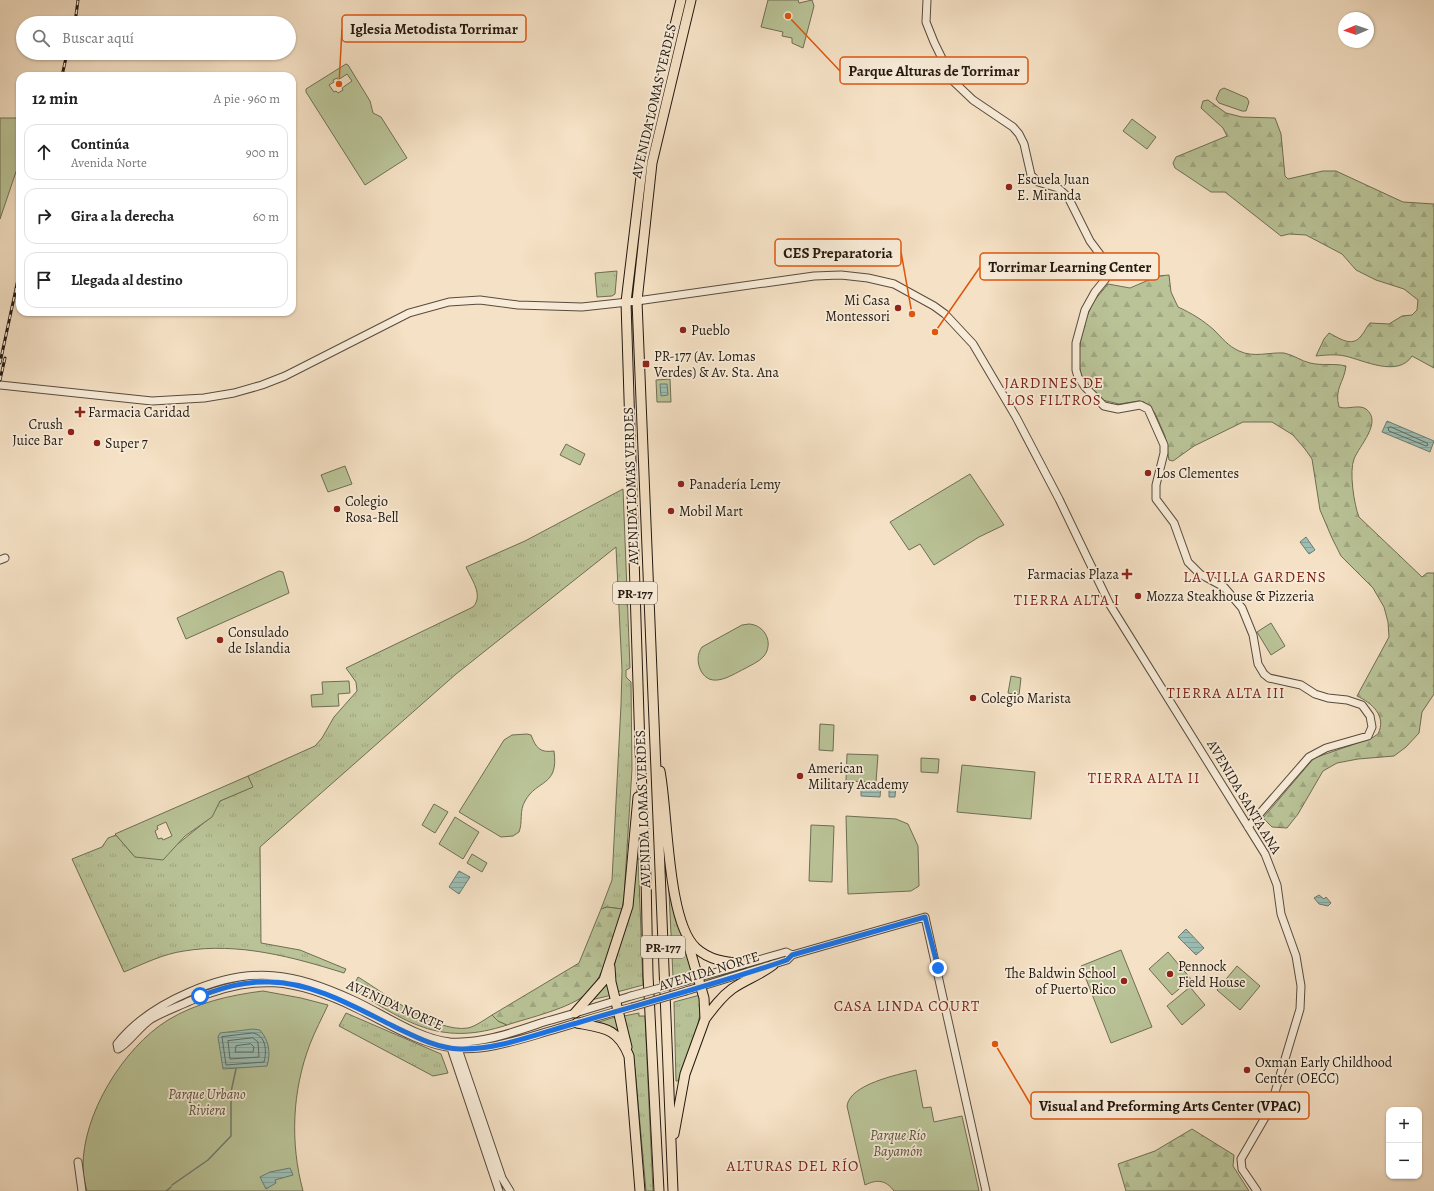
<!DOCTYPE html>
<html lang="es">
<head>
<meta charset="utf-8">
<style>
  body { margin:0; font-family:Alegreya,serif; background:#f2f2f2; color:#222 }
  .controls { position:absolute; right:12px; bottom:12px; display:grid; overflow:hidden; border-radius:8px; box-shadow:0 1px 3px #0004 }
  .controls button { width:36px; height:36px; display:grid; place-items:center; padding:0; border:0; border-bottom:1px solid #e0e0e0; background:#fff; color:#222; font:20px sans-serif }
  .compass { position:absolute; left:1338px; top:12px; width:36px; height:36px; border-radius:50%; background:#fff; box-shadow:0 1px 3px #0004; rotate:268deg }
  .stop { position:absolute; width:12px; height:12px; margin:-9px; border:3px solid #1a73e8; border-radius:50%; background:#fff }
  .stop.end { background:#1a73e8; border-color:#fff; box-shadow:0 1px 4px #0008 }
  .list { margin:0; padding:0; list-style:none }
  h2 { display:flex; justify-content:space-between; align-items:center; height:52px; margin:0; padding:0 16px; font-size:17px }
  h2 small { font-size:13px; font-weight:400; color:#767676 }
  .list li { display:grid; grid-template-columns:26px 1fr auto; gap:12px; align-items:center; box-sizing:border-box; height:56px; margin:0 8px 8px; padding:0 8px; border:1px solid #e0e0e0; border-radius:12px }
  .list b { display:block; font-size:15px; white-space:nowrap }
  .list p { margin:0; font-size:13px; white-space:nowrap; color:#767676 }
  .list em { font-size:13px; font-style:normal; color:#767676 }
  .icon { flex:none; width:22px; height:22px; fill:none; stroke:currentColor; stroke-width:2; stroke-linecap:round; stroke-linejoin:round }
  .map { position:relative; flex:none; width:1434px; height:1191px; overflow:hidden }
  .search { position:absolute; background:#fff; box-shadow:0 1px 3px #0004; left:16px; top:16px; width:280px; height:44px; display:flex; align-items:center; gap:10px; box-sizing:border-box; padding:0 14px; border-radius:22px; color:#767676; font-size:15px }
  .panel { position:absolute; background:#fff; box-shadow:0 1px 3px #0004; left:16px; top:72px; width:280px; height:244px; border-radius:12px }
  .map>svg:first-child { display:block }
  .grass { fill:url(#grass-tufts); stroke:#6e6e54 }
  .forest { fill:url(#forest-firs); stroke:#6e6e54 }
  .park { fill:#b9c397; stroke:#6e6e54; fill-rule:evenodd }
  .water { fill:url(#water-rules); stroke:#6c7c72 }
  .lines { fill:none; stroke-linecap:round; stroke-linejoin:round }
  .shore { stroke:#606c62; stroke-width:1 }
  .stream { stroke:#6c7c72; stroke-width:1.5 }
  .tertiary-casing { stroke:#584b3d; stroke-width:9 }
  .trunk-casing { stroke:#231910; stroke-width:11 }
  .tertiary { stroke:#f8ecd9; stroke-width:7 }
  .trunk { stroke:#f5e1c5; stroke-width:9 }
  .rail-casing { stroke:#231910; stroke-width:3 }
  .rail { stroke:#f8ecd9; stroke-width:1.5; stroke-dasharray:4.5; stroke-linecap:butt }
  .tertiary-bridge-casing { stroke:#584b3d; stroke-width:9; stroke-linecap:butt }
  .tertiary-bridge { stroke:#f8ecd9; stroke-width:7 }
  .route { stroke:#1a73e8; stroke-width:5 }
  .poi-dot { fill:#8f2418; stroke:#f8ecd9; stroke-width:1.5 }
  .labels { text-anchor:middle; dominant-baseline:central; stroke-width:3.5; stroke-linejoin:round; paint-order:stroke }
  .shield { fill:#f8ecd9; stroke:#63584c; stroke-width:1 }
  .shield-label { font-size:13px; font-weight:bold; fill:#231910 }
  .street-label { font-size:14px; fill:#231910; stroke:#f8ecd9 }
  .poi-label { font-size:14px; fill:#231910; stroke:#f8ecd9; text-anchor:start }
  .park-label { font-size:14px; font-style:italic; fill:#58543f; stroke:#f8ecd9 }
  .neighbourhood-label { font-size:15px; letter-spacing:1px; fill:#7a1f14; stroke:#f8ecd9 }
  .leader { fill:none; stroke:#de560c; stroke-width:1.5 }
  .callout-dot { fill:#de560c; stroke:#f8ecd9; stroke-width:1.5 }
  .callout { fill:#f8ecd9; stroke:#de560c; stroke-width:1.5 }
  .callout-label { font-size:15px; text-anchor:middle; font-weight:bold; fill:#231910 }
</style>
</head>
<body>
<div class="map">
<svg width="1434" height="1191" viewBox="0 0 1434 1191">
  <defs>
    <pattern id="grass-tufts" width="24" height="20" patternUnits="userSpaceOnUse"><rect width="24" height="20" fill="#b9c397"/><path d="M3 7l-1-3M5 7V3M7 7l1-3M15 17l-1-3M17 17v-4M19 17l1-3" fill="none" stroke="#9fa781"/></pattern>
    <pattern id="forest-firs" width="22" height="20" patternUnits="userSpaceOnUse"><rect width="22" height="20" fill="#b9c397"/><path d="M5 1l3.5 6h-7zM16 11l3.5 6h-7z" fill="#9fa781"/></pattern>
    <pattern id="water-rules" width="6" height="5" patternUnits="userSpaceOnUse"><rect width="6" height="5" fill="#9cbeb4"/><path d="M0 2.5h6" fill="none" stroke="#86a39a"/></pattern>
  </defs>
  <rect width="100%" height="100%" fill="#f5e1c5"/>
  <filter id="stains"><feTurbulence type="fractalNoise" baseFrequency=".005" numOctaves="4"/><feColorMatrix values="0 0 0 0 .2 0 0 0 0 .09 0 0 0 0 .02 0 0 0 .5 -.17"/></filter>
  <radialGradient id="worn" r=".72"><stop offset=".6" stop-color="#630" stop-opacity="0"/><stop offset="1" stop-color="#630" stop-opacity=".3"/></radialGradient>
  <path class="grass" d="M617 271 615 294 612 296 597 297 595 273Z
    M623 489 630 668 626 670V677L631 682 632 769 624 897 622 909 607 907 601 909 612 880 621 705 622 670 616 547 456 674 260 847 261 943 300 950 346 969 344 973C293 957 238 942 184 951 163 954 143 964 124 972L72 859 102 847 108 838 116 835 135 857 179 843 211 817 220 801 252 787 248 776 315 746 322 738 334 717 357 691 356 682 346 668 473 607C484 595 471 579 466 567L525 541Z
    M636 853H638L643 985 617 992 613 973Z
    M668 870 678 923 693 971 673 977Z
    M358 977C386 994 435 1033 468 1028 476 1026 484 1020 492 1015L498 1021 507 1025C443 1046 410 1025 356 991L354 985Z
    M608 978 612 995 591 1000Z
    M700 995V1014L698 1024 678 1081H676L674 1002Z
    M346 1013 441 1054 448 1073 433 1076 339 1026Z
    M639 1013V1016H645L653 1191H646L635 1069 624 1016Z
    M618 1016 624 1039 596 1023Z"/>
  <path class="forest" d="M1208 100 1226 113 1242 117 1275 118 1281 134 1285 176 1288 179 1323 171H1336L1403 202 1434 204V368L1412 356C1398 378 1363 360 1345 356 1335 354 1326 355 1316 356L1324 339 1329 333C1339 338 1352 348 1361 336 1365 332 1366 327 1370 323L1389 324 1402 316 1412 315 1417 310 1418 300 1404 289 1376 280 1356 270 1342 254 1306 235 1289 234 1281 236 1225 192H1211L1175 168 1173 163 1176 157 1227 136 1223 128 1201 108 1203 101Z
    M1169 275 1171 292 1178 307C1191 313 1203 320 1214 330 1222 338 1228 346 1239 351 1254 358 1269 352 1284 353 1294 355 1301 361 1310 363 1322 366 1334 363 1346 366 1344 383 1334 388 1339 407 1347 410 1359 404 1366 409 1383 422 1359 446 1354 459 1349 471 1354 505 1359 517L1422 577 1427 573H1434V694L1422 712 1419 733 1406 747 1394 756 1358 759 1337 763 1323 771 1298 814 1287 828 1272 827 1263 818 1314 758 1372 738 1378 734C1387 716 1372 703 1357 696L1389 637 1388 622 1384 607 1373 588 1341 556 1332 538 1320 510 1312 459 1305 449 1293 435 1272 422H1243L1194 446 1173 461 1169 460 1165 436 1155 413 1149 406 1144 402 1139 401 1119 404 1102 400 1081 376 1078 358 1083 326 1093 302 1108 284 1130 288 1158 276Z
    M607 907 622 909C615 933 605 977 587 993 572 1008 528 1018 507 1025L498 1021 492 1015 579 963 601 909Z
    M1192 1129 1234 1155 1233 1166 1249 1191H1126L1118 1164 1155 1151Z"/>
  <path class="park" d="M768 0H798L799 3 812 0 814 6 803 48 792 43V38L782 36 783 32 761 27Z
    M346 64 348 65 370 101 373 113 381 117 407 158 365 185 306 92V89ZM347 74 352 81 342 88 343 90 338 93 336 91 334 92 329 85 334 82 333 80 337 78 338 80Z
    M1224 88 1247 98 1249 102 1246 111H1242L1219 103 1216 99 1220 90Z
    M0 118H20V160L0 219Z
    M1132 119 1156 137 1147 149 1123 131Z
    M670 379 671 402H657L656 380Z
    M566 444 585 454 580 465 560 455Z
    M345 466 352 484 328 492 321 475Z
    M970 474 1004 525 979 537 934 565 920 544 909 550 890 522Z
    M279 571 283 572 289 593 186 639 177 618Z
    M1271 623 1285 646 1271 655 1257 632Z
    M749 624C765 625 774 643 764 656 759 662 751 665 744 669 730 676 711 689 701 671 697 663 697 654 702 647L742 625Z
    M1011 676 1021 678 1019 695 1008 693Z
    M349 681 350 693 338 694 339 706 312 707 311 695 323 694 322 682Z
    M820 724 834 725 833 751 819 750Z
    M527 734 531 735C536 748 540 753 554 751 559 787 537 779 525 801 519 811 523 822 519 832L513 836 501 837 459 812 504 740 512 735Z
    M847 754 878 755 876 782 846 781Z
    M921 758 939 759 938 773 921 772Z
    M962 765 1035 772 1031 819 957 812Z
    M248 776 253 787 220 801 212 817 185 836 163 860 135 857 115 834ZM166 822 172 836 163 840 162 838 158 839 155 831 158 829 157 826Z
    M434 804 448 812 435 833 422 825Z
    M846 816 896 819 908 824 918 846 919 886 911 891 848 894Z
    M455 817 479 832 463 859 439 844Z
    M811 825 834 826 832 882 809 881Z
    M472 854 487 863 482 872 467 863Z
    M1121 950 1152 1027 1111 1043 1081 966Z
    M1168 952 1191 979 1172 995 1149 969Z
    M1237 966 1260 986 1240 1010 1217 990Z
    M1190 987 1205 1005 1182 1025 1167 1006Z
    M263 991 301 998 328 1005C322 1018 315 1031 310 1044 292 1091 290 1143 303 1191H87C85 1183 83 1177 83 1168 82 1115 123 1048 168 1020 196 1003 230 995 263 991Z
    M916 1070 923 1108 931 1107 934 1122 962 1116 979 1191H894C886 1180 877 1179 865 1185L847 1106C850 1084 897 1075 916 1070Z"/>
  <path class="water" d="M660 384H667L668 395 661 396Z
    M1387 421 1434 441 1430 452 1382 432Z
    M1306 537 1315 550 1309 554 1300 542Z
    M889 784H896L895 797H889Z
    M861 785 881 786 880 797 861 796Z
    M459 871 470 877 459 894 449 887Z
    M1319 895 1324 899 1326 897 1331 903 1328 906 1319 904 1314 898Z
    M1186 929 1204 948 1196 955 1178 937Z
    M253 1029 260 1030C269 1041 271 1052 267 1066L223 1069 218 1037 220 1033Z
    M290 1168 293 1175 275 1180 276 1183 266 1189 260 1177 270 1172Z"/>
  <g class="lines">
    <path class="shore" d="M1391 427 1427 443 1428 445 1426 446 1389 431 1388 428Z
      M253 1033C266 1035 267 1051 264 1062L226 1065 222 1037Z
      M253 1038 258 1042 259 1057 230 1059 228 1041Z
      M251 1044 254 1047 253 1052H235L236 1046Z"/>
    <path class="stream" d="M172 1185 208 1160 231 1136V1092L236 1069
      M166 1191 171 1187"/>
    <defs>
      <path id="tertiary" d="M927 0 926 22 934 42 953 81 973 100 1013 127 1019 134 1024 144 1031 175 1038 182 1058 188 1068 197 1090 241 1108 265V276L1095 292 1085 310 1076 343V370L1078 377 1085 387 1104 406 1118 409 1140 405 1148 409 1164 445V453L1156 485V499L1174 523 1188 562 1200 574 1224 587 1242 608 1253 635 1258 664 1264 674 1269 678 1301 685 1315 694 1328 698 1347 700 1362 705 1370 716 1372 727 1368 736 1326 748 1309 757 1248 827
        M0 385 152 401 204 398 234 393 262 385 285 376 409 313 449 302 480 300 518 305 582 307 637 301 814 276 841 275 868 278 894 284 934 306 945 314 973 344 1016 417 1059 499 1110 605 1265 854 1277 885 1281 914 1296 956 1301 986 1300 1009 1270 1109 1241 1159 1242 1169 1257 1191
        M0 560 5 558
        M686 981 786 952 792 955
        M686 991 787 960 792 955 925 917 986 1191
        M631 996C602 1005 573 1014 544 1022 514 1032 482 1044 450 1042 418 1039 382 1013 353 1000 329 989 302 978 276 976 223 970 149 1003 117 1044L118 1049C129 1043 139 1027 151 1019 163 1012 177 1007 190 1001 254 973 295 978 358 1009 387 1023 419 1044 453 1048 486 1052 521 1039 553 1030 579 1022 606 1014 632 1007
        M451 1048 499 1191
        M458 1049 502 1178 510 1191
        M78 1162 82 1191"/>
      <path id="trunk" d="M660 771C668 812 667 922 696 948 709 960 725 962 742 964
        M610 967 611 982 627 1047
        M575 1013 604 980 628 906 638 797
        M705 1019C713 1008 721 997 732 989 745 980 760 975 773 965
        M577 1023C604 1028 618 1028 629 1056L640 1191
        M674 1134 685 1074 705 1019 704 998 687 940
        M659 1191 648 975 646 877 640 748 626 302 643 160 681 0
        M673 1191 637 301 652 163 691 0"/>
    </defs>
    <use href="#tertiary" class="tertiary-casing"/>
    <use href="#trunk" class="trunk-casing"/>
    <use href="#tertiary" class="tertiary"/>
    <use href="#trunk" class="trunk"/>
    <defs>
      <path id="rail" d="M75 23 78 0
        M62 76 67 53
        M0 363 20 270
        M0 380 5 358"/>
    </defs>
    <use href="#rail" class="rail-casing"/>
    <use href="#rail" class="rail"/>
    <defs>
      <path id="tertiary-bridge" d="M631 996 686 981
        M632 1007 686 991"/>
    </defs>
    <use href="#tertiary-bridge" class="tertiary-bridge-casing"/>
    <use href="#tertiary-bridge" class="tertiary-bridge"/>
  </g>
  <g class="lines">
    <path class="route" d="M200 996C222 988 244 981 269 982 312 982 355 1007 393 1026 414 1036 436 1048 460 1049 499 1050 539 1033 577 1023 647 1002 718 984 787 960L792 955 925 917 938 968"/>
  </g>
  <g class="poi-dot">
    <circle cx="1009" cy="187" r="4"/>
    <circle cx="898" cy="308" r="4"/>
    <circle cx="683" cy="330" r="4"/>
    <rect x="642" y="360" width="8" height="8" rx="2"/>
    <path d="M78 406h4v4h4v4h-4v4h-4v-4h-4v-4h4z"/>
    <circle cx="71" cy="432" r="4"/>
    <circle cx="97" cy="443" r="4"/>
    <circle cx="1148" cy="473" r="4"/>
    <circle cx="681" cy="484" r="4"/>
    <circle cx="337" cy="509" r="4"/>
    <circle cx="671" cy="511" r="4"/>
    <path d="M1125 568h4v4h4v4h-4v4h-4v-4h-4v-4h4z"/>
    <circle cx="1138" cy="596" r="4"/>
    <circle cx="220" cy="640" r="4"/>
    <circle cx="973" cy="698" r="4"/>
    <circle cx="800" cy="776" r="4"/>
    <circle cx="1170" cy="974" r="4"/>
    <circle cx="1124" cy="981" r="4"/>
    <circle cx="1247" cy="1070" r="4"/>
  </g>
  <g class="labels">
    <g class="shield">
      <rect x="613" y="582" width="44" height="22" rx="3"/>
      <rect x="641" y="936" width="44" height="22" rx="3"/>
    </g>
    <g class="shield-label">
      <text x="635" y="593">PR-177</text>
      <text x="663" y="947">PR-177</text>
    </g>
    <g class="street-label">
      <text transform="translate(654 101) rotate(-77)">AVENIDA LOMAS VERDES</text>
      <text transform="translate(631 486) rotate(-92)">AVENIDA LOMAS VERDES</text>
      <text transform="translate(1244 797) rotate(59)">AVENIDA SANTA ANA</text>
      <text transform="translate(643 809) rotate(-92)">AVENIDA LOMAS VERDES</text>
      <text transform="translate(709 971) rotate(-17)">AVENIDA NORTE</text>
      <text transform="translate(395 1005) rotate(24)">AVENIDA NORTE</text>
    </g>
    <g class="poi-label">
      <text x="1017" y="179">Escuela Juan<tspan x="1017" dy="16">E. Miranda</tspan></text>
      <text x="890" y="300" text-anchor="end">Mi Casa<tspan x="890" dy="16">Montessori</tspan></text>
      <text x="691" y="330">Pueblo</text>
      <text x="654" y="356">PR-177 (Av. Lomas<tspan x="654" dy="16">Verdes) &amp; Av. Sta. Ana</tspan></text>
      <text x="88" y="412">Farmacia Caridad</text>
      <text x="63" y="424" text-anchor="end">Crush<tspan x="63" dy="16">Juice Bar</tspan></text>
      <text x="105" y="443">Super 7</text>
      <text x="1156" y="473">Los Clementes</text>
      <text x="689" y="484">Panadería Lemy</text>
      <text x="345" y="501">Colegio<tspan x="345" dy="16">Rosa-Bell</tspan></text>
      <text x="679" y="511">Mobil Mart</text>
      <text x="1119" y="574" text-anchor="end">Farmacias Plaza</text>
      <text x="1146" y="596">Mozza Steakhouse &amp; Pizzeria</text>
      <text x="228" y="632">Consulado<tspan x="228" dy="16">de Islandia</tspan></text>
      <text x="981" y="698">Colegio Marista</text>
      <text x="808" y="768">American<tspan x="808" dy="16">Military Academy</tspan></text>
      <text x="1178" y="966">Pennock<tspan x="1178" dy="16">Field House</tspan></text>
      <text x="1116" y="973" text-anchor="end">The Baldwin School<tspan x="1116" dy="16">of Puerto Rico</tspan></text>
      <text x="1255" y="1062">Oxman Early Childhood<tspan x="1255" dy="16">Center (OECC)</tspan></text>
    </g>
    <g class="park-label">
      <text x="207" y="1094">Parque Urbano<tspan x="207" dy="16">Riviera</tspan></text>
      <text x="898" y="1135">Parque Río<tspan x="898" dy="16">Bayamón</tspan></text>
    </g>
    <g class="neighbourhood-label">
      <text x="1054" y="383">JARDINES DE<tspan x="1054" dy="17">LOS FILTROS</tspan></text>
      <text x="1255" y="577">LA VILLA GARDENS</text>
      <text x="1067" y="600">TIERRA ALTA I</text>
      <text x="1226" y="693">TIERRA ALTA III</text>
      <text x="1144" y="778">TIERRA ALTA II</text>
      <text x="907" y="1006">CASA LINDA COURT</text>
      <text x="793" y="1166">ALTURAS DEL RÍO</text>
    </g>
  </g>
  <path class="leader" d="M339 84L342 29M788 16L840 71M912 314L901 252M935 332L980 267M995 1044L1031 1105"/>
  <g class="callout-dot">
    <circle cx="339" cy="84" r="4"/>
    <circle cx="788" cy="16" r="4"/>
    <circle cx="912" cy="314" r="4"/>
    <circle cx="935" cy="332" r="4"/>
    <circle cx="995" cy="1044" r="4"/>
  </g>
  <g class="callout">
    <rect x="342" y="15" width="184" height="27" rx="4"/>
    <rect x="840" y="57" width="188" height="27" rx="4"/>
    <rect x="775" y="239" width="126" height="27" rx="4"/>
    <rect x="980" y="253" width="179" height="27" rx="4"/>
    <rect x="1031" y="1092" width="278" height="27" rx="4"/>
  </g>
  <g class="callout-label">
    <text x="434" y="34">Iglesia Metodista Torrimar</text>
    <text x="934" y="76">Parque Alturas de Torrimar</text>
    <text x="838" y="258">CES Preparatoria</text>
    <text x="1070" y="272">Torrimar Learning Center</text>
    <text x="1170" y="1111">Visual and Preforming Arts Center (VPAC)</text>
  </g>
  <rect width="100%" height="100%" filter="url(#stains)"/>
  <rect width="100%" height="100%" fill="url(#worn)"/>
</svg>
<div class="controls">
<button>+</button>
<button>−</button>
</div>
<svg class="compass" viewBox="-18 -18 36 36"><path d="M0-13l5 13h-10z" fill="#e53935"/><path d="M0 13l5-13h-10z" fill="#767676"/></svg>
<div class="stop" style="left:200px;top:996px"></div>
<div class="stop end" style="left:938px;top:968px"></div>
<div class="search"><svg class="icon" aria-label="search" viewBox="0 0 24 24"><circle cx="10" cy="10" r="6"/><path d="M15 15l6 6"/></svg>Buscar aquí</div>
<section class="panel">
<h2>12 min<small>A pie · 960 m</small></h2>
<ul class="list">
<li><svg class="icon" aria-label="ahead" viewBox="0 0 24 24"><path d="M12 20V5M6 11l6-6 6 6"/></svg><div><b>Continúa</b><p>Avenida Norte</p></div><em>900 m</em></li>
<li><svg class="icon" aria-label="right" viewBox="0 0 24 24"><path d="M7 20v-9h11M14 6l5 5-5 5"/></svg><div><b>Gira a la derecha</b></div><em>60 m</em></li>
<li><svg class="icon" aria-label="arrive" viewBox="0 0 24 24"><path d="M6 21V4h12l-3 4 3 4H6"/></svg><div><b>Llegada al destino</b></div></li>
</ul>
</section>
</div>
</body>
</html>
